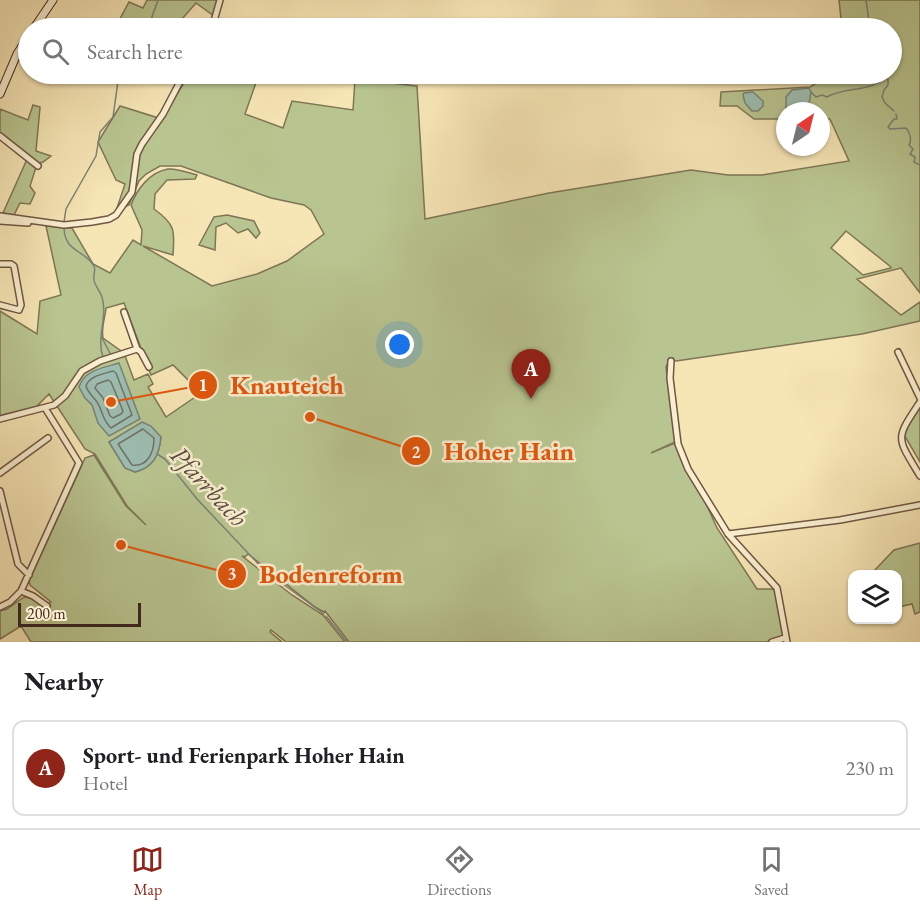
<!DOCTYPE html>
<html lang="en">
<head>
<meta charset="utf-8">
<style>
  body { margin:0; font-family:"EB Garamond",serif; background:#f6f6f6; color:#202124 }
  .controls { position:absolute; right:18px; bottom:18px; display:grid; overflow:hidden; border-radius:12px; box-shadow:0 2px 4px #0004 }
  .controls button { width:54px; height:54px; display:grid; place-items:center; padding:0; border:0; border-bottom:2px solid #e0e0e0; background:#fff; color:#202124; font:30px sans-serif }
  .compass { position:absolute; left:776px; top:102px; width:54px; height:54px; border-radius:50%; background:#fff; box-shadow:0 2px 4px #0004; rotate:35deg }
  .scale { position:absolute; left:18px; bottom:15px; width:123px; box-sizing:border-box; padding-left:6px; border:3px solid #42281d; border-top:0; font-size:16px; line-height:21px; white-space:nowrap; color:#42281d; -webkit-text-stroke:4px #f9eecf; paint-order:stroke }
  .you { position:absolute; left:400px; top:345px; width:21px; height:21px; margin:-15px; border:4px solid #fff; border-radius:50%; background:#1a73e8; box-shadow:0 0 0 9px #1a73e833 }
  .badge { display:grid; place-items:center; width:39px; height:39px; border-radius:50%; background:#8f2418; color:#fff; font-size:20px; font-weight:700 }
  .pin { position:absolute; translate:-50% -50px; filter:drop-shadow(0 2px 3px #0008) }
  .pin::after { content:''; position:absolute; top:32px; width:21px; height:18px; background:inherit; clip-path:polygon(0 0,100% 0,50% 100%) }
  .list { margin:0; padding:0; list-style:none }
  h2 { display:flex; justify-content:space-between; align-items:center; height:78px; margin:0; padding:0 24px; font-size:26px }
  h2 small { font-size:20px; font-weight:400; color:#757577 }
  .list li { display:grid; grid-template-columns:39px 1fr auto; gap:18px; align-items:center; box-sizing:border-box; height:96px; margin:0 12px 12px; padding:0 12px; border:2px solid #e0e0e0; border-radius:12px }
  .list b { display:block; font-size:22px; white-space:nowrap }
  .list p { margin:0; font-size:20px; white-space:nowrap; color:#757577 }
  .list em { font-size:20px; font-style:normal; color:#757577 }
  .icon { flex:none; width:33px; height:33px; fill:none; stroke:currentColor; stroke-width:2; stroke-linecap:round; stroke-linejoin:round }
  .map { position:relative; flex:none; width:920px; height:642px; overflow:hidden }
  .search { position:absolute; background:#fff; box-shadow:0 2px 4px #0004; left:18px; right:18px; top:18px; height:66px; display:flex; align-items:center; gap:15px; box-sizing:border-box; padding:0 21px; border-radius:33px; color:#757577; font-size:22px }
  .sheet { height:186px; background:#fff }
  nav { display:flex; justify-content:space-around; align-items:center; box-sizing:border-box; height:84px; border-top:2px solid #e0e0e0; background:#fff; font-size:16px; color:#757577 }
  nav a { display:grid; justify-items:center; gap:3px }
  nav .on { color:#8f2418 }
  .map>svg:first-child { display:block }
  .green { fill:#b9c590; stroke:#7e7656; stroke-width:1.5; fill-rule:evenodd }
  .water { fill:#9dbeb2; stroke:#798276; stroke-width:1.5 }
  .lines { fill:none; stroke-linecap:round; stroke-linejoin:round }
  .shore { stroke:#707368; stroke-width:1.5 }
  .stream { stroke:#798276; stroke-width:1.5 }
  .street-casing { stroke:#6f5743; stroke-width:8 }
  .secondary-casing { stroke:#42281d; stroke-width:9 }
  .street { stroke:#f9eecf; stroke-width:5 }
  .secondary { stroke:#f9eecf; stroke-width:7 }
  .labels { text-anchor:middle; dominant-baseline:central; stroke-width:5; stroke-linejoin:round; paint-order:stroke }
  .water-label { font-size:26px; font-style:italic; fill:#594e42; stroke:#f9eecf }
  .leader { fill:none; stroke:#e0570d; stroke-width:2 }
  .callout-dot { fill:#e0570d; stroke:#f9eecf; stroke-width:2 }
  .mark-label { font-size:18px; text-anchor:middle; font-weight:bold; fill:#fff }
  .callout-label { font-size:26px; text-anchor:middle; font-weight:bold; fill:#e0570d; stroke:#f9eecf; stroke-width:5; stroke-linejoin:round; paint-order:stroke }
</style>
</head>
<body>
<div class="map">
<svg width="920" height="642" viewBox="0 0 920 642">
  <rect width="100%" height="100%" fill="#f6e5b5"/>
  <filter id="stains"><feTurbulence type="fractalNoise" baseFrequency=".00333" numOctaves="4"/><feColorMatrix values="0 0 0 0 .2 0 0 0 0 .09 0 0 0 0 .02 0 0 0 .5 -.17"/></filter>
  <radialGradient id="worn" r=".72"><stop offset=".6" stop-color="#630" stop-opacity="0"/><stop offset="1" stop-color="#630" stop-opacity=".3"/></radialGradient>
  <path class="green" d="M147 0H217L214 16 196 3 174 28H115L129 2 143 8Z
    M839 0H920V293L901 268 857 279 901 315 920 302V321L862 334 676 361 669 360 666 367 675 442 651 453 675 443 696 481 717 528 757 589H775L785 638 766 642H349L325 611 324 612 315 607 248 554 245 557 242 556 292 595 323 615 345 642H286L271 630 270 632 282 642H31L21 626 0 639V611L7 609 24 597 33 598 45 606 51 602 30 585 29 581 85 458 94 455 126 506 146 525 127 506 95 454 85 449 49 394 34 409 0 417V311L37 334 40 301 61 295 46 226 72 228 93 264 110 273 133 240 141 245 142 230 131 205C137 189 150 172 168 169 177 168 188 173 197 175L195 179 167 180 155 194 154 209C175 224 175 230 173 255L143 246 212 286 257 274 287 261 324 234 311 210 304 205 271 198 181 166H160L146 174 139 181 129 205 116 211 125 184 116 180 98 142 120 106 162 119 185 81 203 79 206 74H259L245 114 283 128 292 101 353 110 355 79 417 86 425 219 549 193 691 170 728 175H762L849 161 830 119H821V111H785V119H754L737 106H720L721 92 810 87 818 82 821 74H892V28H842ZM846 231 891 267V268L863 275 831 248ZM124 303 151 375 173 365 201 393 166 417 148 387 153 384 148 374 134 380 124 353 103 338C101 328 105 318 106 308ZM129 430 161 437C159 455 154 467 135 472L125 468 109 442Z
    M33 105 40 107 36 151 51 156 43 162 37 164 30 186 35 193 30 204 20 203 14 215 3 213 28 157 0 134V109L28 120Z
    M227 215 254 221 260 233 256 238 248 229 238 233 226 223 216 227 215 250 199 245 214 217Z
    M920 406V462L903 433Z
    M920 543V612L915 614 912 604 898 607V574L872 573 894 550Z"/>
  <path class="water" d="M809 88 811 92 808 110H786V97L792 90Z
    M753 92 763 101V106L758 111H752L745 103 743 95 744 93Z
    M119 363 140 419 109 436 98 423 92 405 85 398 79 387C84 370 103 368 119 363Z
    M142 422 151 426 161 437C159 455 154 467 135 472L125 468 109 442Z"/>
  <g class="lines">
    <path class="shore" d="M113 371 116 373 132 415 111 428C102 420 103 411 97 402 93 396 88 393 86 386 89 376 103 374 113 371Z
      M108 380 111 382 123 411 121 414 113 418 110 416 103 398 95 388 97 384Z
      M143 429 154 438C154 452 148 467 132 465L118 444Z"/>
    <path class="stream" d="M866 0 870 28
      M148 28 158 0
      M886 74 885 78 888 79V85L884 90 882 97 885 103 894 111
      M811 92 816 97 822 95 827 97C844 87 870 92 885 78
      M896 114 897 119H894L888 127 890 129 906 128C910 132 912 140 909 145L913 149 910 154 915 157 914 162 920 165
      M64 222 66 209 96 156 100 132 113 117 119 74
      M64 228C65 253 84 249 94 266 96 271 93 275 94 280 95 286 100 291 102 297 108 317 96 338 103 357
      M102 338 111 355
      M157 454 165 459 197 499 265 571 324 614
      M326 616 347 642"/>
    <defs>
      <path id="street" d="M212 28 220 0
        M0 136 38 166
        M0 216 64 225 92 222 109 219 116 215 132 192 137 154 142 144 163 114 184 74
        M0 221 28 223
        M0 264H11L14 266 21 305 19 310 0 305
        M124 312 137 349 141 352 149 367
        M898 352 920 398
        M671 361 670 378 678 444 688 469 728 534 777 588 787 642
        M920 402C895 440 896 436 920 476
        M0 419 54 405 65 396 82 371 100 361 137 349
        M0 473 48 438
        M0 491 18 564 29 575
        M728 534 840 520 920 505
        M21 591 33 596 47 606
        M0 607 10 602 21 591 79 463 45 408
        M772 642 785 638"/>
      <path id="secondary" d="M34 28 53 0
        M0 94 17 54 28 37"/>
    </defs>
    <use href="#street" class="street-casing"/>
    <use href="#secondary" class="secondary-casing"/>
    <use href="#street" class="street"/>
    <use href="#secondary" class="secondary"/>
  </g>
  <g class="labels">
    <g class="water-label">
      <text transform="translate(209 486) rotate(47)">Pfarrbach</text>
    </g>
  </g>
  <path class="leader" d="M111 402L203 385M310 417L416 451M121 545L232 574"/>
  <g class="callout-dot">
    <circle cx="111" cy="402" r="6"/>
    <circle cx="310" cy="417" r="6"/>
    <circle cx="121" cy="545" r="6"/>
    <circle cx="203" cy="385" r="15"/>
    <circle cx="416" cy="451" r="15"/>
    <circle cx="232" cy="574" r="15"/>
  </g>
  <g class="mark-label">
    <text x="203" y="391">1</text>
    <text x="416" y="458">2</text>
    <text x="232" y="580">3</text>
  </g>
  <g class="callout-label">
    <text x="287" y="394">Knauteich</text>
    <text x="509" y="460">Hoher Hain</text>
    <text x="331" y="583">Bodenreform</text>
  </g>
  <rect width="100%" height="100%" filter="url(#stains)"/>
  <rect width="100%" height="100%" fill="url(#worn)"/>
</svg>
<div class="controls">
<button><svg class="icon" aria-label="layers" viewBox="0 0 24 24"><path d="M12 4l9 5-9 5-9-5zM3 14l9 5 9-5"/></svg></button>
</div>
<svg class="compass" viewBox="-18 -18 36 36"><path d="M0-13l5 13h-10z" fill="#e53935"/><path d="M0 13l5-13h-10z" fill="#757577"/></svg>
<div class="scale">200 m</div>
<div class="you"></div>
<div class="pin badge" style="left:531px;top:399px">A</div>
<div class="search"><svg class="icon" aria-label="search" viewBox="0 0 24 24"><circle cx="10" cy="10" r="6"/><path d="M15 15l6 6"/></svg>Search here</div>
</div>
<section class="sheet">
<h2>Nearby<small></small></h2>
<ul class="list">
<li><span class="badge">A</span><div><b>Sport- und Ferienpark Hoher Hain</b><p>Hotel</p></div><em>230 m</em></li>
</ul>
</section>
<nav>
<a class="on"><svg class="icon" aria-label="map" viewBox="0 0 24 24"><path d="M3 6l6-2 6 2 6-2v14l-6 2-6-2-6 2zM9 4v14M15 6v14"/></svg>Map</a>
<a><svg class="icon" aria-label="directions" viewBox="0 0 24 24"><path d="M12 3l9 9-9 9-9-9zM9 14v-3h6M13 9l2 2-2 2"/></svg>Directions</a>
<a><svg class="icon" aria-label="saved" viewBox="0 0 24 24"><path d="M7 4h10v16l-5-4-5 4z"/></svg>Saved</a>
</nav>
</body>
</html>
